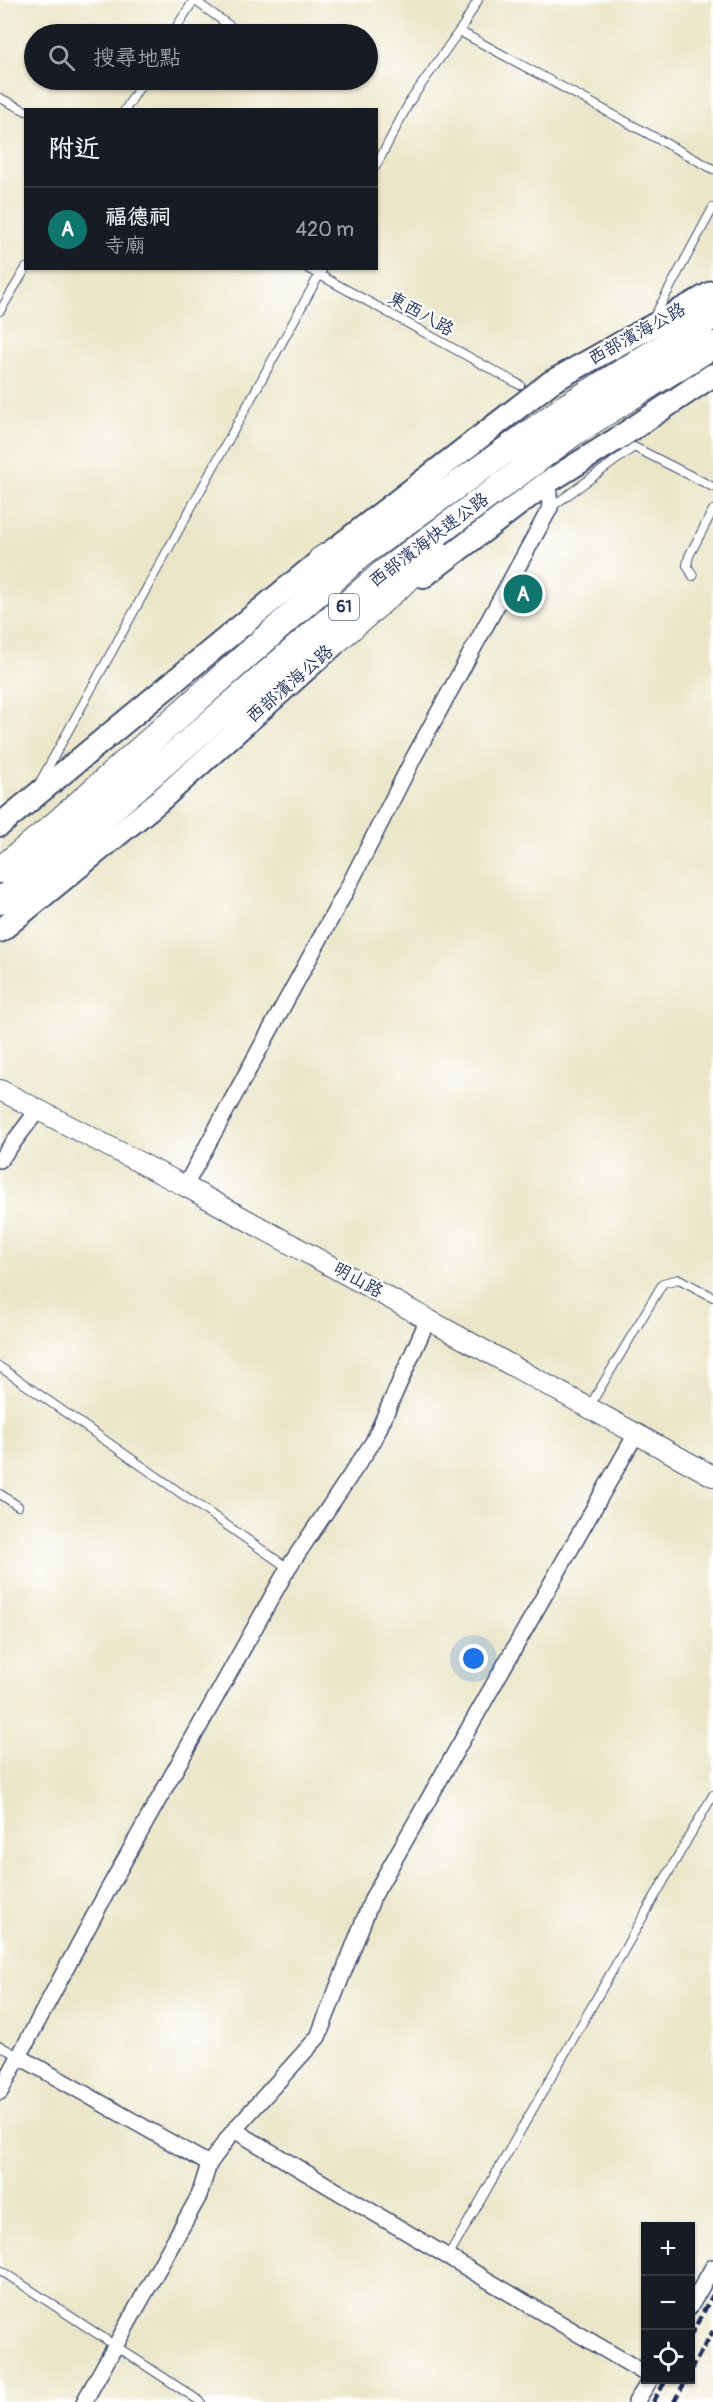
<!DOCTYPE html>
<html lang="zh-TW">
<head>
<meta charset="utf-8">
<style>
  body { margin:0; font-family:Pangolin,"LXGW WenKai TC",sans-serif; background:#242831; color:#f1f3f6 }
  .controls { position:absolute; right:18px; bottom:18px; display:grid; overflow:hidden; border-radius:0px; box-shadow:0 2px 4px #0004 }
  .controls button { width:54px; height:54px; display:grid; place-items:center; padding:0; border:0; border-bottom:2px solid #363941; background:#171b24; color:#f1f3f6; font:30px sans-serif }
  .you { position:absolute; left:474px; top:1659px; width:21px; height:21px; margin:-15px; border:4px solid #fff; border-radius:50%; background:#1a73e8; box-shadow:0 0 0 9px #1a73e833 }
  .badge { display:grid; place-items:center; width:39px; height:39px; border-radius:50%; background:#0f766e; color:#fff; font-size:20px; font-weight:700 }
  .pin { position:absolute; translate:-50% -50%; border:3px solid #fff; box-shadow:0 2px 6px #0006 }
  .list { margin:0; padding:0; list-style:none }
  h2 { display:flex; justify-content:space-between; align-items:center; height:78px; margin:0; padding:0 24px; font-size:26px }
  h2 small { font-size:20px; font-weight:400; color:#9ea1a6 }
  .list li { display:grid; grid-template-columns:39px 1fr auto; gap:18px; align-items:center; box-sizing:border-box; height:84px; padding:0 24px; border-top:2px solid #363941 }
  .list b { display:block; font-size:22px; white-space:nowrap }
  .list p { margin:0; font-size:20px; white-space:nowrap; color:#9ea1a6 }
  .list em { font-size:20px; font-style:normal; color:#9ea1a6 }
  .icon { flex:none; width:33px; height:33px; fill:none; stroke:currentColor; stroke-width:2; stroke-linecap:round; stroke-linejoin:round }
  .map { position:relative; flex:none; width:713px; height:2402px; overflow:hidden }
  .search { position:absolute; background:#171b24; box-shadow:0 2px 4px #0004; left:24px; top:24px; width:354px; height:66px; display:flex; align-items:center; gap:15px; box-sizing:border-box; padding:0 21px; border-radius:33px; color:#9ea1a6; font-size:22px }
  .panel { position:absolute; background:#171b24; box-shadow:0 2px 4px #0004; left:24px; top:108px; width:354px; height:162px; border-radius:0px }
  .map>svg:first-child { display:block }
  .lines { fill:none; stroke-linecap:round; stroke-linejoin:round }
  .lane-casing { stroke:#3a4a6e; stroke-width:10 }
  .street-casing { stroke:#3a4a6e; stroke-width:18 }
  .secondary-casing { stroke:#3a4a6e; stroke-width:22 }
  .primary-casing { stroke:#3a4a6e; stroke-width:26 }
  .highway-casing { stroke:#3a4a6e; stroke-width:28 }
  .lane { stroke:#fff; stroke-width:8 }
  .street { stroke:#fff; stroke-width:15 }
  .secondary { stroke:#fff; stroke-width:20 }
  .primary { stroke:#fff; stroke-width:22 }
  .highway { stroke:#fff; stroke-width:26 }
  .rail { stroke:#1b2f5e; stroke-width:4.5; stroke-dasharray:9 4.5; stroke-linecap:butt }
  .labels { text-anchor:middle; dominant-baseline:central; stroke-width:4.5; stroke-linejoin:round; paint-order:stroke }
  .shield { fill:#fff; stroke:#5f6d8e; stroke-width:1.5 }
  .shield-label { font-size:16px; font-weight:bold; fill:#1b2f5e }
  .street-label { font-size:18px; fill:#1b2f5e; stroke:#fff }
</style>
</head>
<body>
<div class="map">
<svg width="713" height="2402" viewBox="0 0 713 2402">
  <rect width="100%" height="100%" fill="#fff"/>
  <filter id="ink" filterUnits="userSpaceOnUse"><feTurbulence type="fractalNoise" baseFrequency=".0167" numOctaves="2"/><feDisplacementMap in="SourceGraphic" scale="12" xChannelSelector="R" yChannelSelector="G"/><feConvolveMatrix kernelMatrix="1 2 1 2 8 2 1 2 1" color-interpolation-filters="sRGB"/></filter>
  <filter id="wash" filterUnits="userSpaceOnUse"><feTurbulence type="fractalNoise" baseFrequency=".008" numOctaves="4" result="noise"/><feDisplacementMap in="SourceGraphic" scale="24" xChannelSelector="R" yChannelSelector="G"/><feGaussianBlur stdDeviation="1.35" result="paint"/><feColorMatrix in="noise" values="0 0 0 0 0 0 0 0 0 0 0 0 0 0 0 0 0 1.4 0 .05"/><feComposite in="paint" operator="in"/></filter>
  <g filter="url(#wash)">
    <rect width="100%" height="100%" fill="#ebe6c8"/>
  </g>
  <g filter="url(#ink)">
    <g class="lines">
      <defs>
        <path id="lane" d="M459 31 713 169
          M172 34 194 0 241 34
          M0 98 26 111
          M125 110 144 80
          M376 166 410 101 464 24 478 0
          M307 268 520 385
          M0 311 26 268
          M654 317 713 208
          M550 508 634 447 713 487
          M693 576 687 565 689 556 713 510
          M40 782 323 268
          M0 1367 288 1568
          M589 1407 663 1283 679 1279 713 1297
          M0 1494 18 1506
          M0 2046 20 2057
          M448 2257 713 1795
          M0 2270 201 2402"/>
        <path id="street" d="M0 1160 38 1110
          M185 1186 346 891 414 757 550 508 548 482
          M20 2057 209 2164
          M0 2092 109 1888 288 1568 373 1442 428 1319
          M234 2130 646 2374
          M690 2307 713 2267
          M84 2402 199 2196 209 2164 234 2130 318 2037 373 1897 636 1434
          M636 2402 650 2380"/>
        <path id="secondary" d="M0 1090 185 1186 713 1476"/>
        <path id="primary" d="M424 576 548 482 617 439 713 375
          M0 825 321 560 551 382 713 292
          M0 931 158 802 333 645"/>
        <path id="highway" d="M321 560 370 530
          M319 655 437 553
          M0 870 54 826 360 555 566 407 713 316
          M0 901 62 852 382 574 573 433 713 345"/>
      </defs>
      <use href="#lane" class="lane-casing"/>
      <use href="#street" class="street-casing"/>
      <use href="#secondary" class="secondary-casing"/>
      <use href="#primary" class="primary-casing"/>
      <use href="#highway" class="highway-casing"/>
      <use href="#lane" class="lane"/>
      <use href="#street" class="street"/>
      <use href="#secondary" class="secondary"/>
      <use href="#primary" class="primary"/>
      <use href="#highway" class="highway"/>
      <path class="rail" d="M690 2336 713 2295
        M690 2371 713 2331
        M653 2402 666 2380
        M674 2402 686 2380"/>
    </g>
  </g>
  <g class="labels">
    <rect class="shield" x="329" y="594" width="30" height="26" rx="4.5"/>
    <g class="shield-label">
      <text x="344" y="607">61</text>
    </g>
    <g class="street-label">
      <text transform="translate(421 314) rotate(29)">東西八路</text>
      <text transform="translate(637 334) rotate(-29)">西部濱海公路</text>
      <text transform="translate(429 540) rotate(-37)">西部濱海快速公路</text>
      <text transform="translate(290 684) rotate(-41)">西部濱海公路</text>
      <text transform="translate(358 1280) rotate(29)">明山路</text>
    </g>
  </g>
</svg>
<div class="controls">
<button>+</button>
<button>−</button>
<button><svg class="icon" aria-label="locate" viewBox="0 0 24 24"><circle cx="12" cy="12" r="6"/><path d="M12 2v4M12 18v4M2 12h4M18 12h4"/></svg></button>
</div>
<div class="you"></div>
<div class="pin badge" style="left:523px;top:594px">A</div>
<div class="search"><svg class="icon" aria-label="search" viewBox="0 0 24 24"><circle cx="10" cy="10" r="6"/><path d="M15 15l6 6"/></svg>搜尋地點</div>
<section class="panel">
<h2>附近<small></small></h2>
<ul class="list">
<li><span class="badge">A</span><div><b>福德祠</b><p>寺廟</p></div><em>420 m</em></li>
</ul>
</section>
</div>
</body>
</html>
